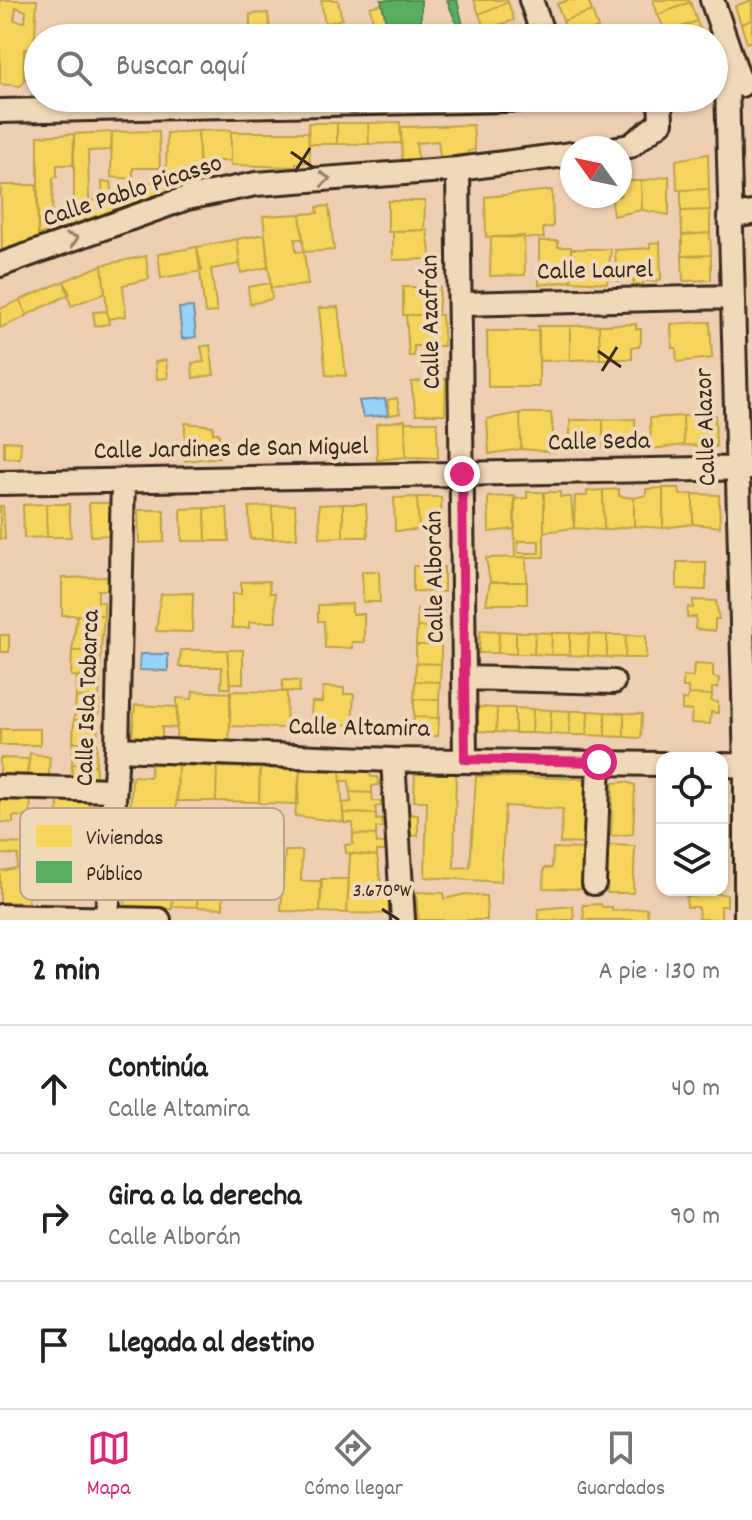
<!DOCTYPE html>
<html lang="es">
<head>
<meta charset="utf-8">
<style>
  body { margin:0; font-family:Dekko,sans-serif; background:#f2f2f2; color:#202124 }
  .controls { position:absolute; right:24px; bottom:24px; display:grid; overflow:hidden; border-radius:16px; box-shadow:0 2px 6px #0004 }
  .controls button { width:72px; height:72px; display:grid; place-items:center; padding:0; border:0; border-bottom:2px solid #e0e0e0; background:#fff; color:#202124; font:40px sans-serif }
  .compass { position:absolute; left:560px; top:136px; width:72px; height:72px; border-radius:50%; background:#fff; box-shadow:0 2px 6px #0004; rotate:303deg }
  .stop { position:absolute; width:24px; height:24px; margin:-18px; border:6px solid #db2777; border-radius:50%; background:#fff }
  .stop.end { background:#db2777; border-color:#fff; box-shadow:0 2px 8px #0008 }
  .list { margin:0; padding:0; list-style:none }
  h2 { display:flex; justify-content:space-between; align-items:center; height:104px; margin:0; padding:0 32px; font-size:34px }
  h2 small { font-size:26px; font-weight:400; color:#757577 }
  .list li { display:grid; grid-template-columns:52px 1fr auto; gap:24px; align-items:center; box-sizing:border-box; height:128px; padding:0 32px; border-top:2px solid #e0e0e0 }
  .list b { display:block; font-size:30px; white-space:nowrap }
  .list p { margin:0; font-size:26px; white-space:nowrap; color:#757577 }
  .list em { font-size:26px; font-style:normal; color:#757577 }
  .icon { flex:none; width:44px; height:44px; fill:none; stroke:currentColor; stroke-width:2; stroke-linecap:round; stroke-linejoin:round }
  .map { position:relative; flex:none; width:752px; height:920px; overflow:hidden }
  .search { position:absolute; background:#fff; box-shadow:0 2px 6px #0004; left:24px; right:24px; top:24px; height:88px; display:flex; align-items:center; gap:20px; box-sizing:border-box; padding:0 28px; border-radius:44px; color:#757577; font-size:30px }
  .sheet { height:488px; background:#fff }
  nav { display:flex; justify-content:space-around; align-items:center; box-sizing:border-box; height:112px; border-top:2px solid #e0e0e0; background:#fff; font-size:22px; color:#757577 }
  nav a { display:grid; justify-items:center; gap:4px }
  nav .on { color:#db2777 }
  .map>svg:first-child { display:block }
  .water { fill:#97d3f8; stroke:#728fa1; stroke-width:2 }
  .homes { fill:#f6d55c; stroke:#bea249; stroke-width:2; fill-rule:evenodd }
  .public { fill:#5aae61; stroke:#51864d; stroke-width:2 }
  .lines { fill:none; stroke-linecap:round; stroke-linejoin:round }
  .minor-casing { stroke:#3b2a1e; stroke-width:28 }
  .minor { stroke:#f0d9b8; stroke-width:22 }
  .oneway { stroke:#96826b }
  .route { stroke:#db2777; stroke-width:10 }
  .ticks { fill:none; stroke:#3b2a1e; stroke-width:3 }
  .labels { text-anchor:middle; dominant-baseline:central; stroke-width:8; stroke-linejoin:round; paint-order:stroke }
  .street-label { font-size:26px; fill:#3b2a1e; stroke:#f0d9b8 }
  .key { fill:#f0d9b8; stroke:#baa48a; stroke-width:2 }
  .key-label { font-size:22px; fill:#3b2a1e }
  .ticks-label { font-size:20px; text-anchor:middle; fill:#3b2a1e; stroke:#f0d9b8; stroke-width:8; stroke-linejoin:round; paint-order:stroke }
</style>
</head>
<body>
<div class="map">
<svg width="752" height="920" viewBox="0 0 752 920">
  <rect width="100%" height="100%" fill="#efcfb1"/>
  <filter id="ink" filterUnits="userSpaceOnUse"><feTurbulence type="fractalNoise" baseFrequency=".0125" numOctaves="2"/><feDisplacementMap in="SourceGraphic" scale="16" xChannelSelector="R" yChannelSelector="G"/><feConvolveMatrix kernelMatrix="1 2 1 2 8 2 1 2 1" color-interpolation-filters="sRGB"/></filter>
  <g filter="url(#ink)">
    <path class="water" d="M193 307 196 337 182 339 179 308Z
      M385 399 388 415 363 417 359 401Z
      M140 654H168V671L139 670Z"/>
    <path class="homes" d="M0 0H37L34 50 24 49V82L20 86 0 84ZM16 7 26 11 25 22 14 20Z
      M321 0H338L342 19 325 24Z
      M474 0H507L508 2 479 14Z
      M569 0H588L592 11 563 21 557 4Z
      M653 0H689L690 2 658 15Z
      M752 0V20L741 24 735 6Z
      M508 2 514 20 485 30 479 14Z
      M690 2 697 21 666 33 658 15Z
      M382 4 390 35 376 37 370 7Z
      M592 11 598 28 569 38 563 21Z
      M268 13 270 28H250V14Z
      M752 20V41L747 43 741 24Z
      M697 21 703 38H668L666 33Z
      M24 49H38V79H24Z
      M400 122 401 143 369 144 368 123Z
      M308 123H337V144H309Z
      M337 123H368L369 144H337Z
      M473 125 475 150 468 151V154L440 157 438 141 416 143 418 159 402 160 401 127Z
      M231 130V161H212V183L200 187 198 131Z
      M159 131 160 168H133V179L111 177 112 132Z
      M198 131 200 172 166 173 167 133Z
      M112 132 111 150 88 151 89 202 103 198 102 182H111L115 211 74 224V134Z
      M231 132H308L310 162 296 163V167L231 165Z
      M74 134 73 165H57V177L53 178 52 216 74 208V224L38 235V136Z
      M708 154 709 189 677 190 676 160Z
      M669 176V215L642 210 641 181Z
      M620 177 623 181H641L642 210 613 216 612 196H620Z
      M164 178 169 193 115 211 111 195Z
      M1 185H37L38 235V239L2 250Z
      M709 189 710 210 681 211V190Z
      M552 190 553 227 543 228 544 238 486 237 485 197Z
      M388 201H425L424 230 388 232Z
      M329 206 334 250 304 252 300 214 318 213 317 207Z
      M710 210V233L682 235 681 211Z
      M300 214 303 239H295L296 252 304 251 308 285 271 288 263 216Z
      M427 230 431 259 393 260V231Z
      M710 233 711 255 682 256V235Z
      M265 234 268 267 241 273 237 239Z
      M524 236 525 275 490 276 491 237Z
      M237 239 240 264 211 269 217 312 205 313 197 247Z
      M539 241H558V247H571V281L539 285Z
      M660 242 661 279 654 282 643 280V285H634V280L617 281 615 250 650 248V243Z
      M197 247 202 271 161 278 158 254Z
      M571 249H611L607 283 571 281Z
      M711 255V280L683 281 682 256Z
      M146 256 149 279 123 285 126 316 108 319 102 265Z
      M102 265 105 293 71 306 64 281Z
      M64 281 70 294 27 315 20 300Z
      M270 283 272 299 250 304 248 287Z
      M403 287H440L438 315H403Z
      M20 300 27 316 0 328V309Z
      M338 307 346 376 326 375 319 308Z
      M107 311 109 324 95 326 93 312Z
      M406 315H442L444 346H414V356H409Z
      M704 322H710L712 358 677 362 676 348H672L671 324Z
      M636 324V329H641V341L639 347H632V359H600L599 325Z
      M599 325 600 359 570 360V326Z
      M538 326H570V360L539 361Z
      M487 331H539V387H488Z
      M210 345 214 375 193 378 192 363 204 362 201 347Z
      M166 360 168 378 157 379 155 362Z
      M446 379 445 414H416L411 382Z
      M397 398 400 413 390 415 387 400Z
      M520 413H551L555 452 521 449Z
      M520 413 521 449 489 454 487 419Z
      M715 415 716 447 684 445 683 416Z
      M683 416 684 445 651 449 650 418Z
      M635 419 636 450 603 447V420Z
      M405 420 406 457 377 460 376 424Z
      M570 420H603V447L570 451Z
      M405 422H437L438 458 406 457Z
      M185 423 213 426V433H219V457L185 461Z
      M4 441 21 442 20 458H4Z
      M663 488H679L680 495 693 494V524L663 528Z
      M663 488V528L634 526V498L646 495V489Z
      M619 489V496L634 498V526L604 530 603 490Z
      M603 490 604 530 574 528 575 496H587V491Z
      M527 492H544V557H515L514 499 527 498ZM518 541H539V553H518Z
      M544 492H560V497H571L574 528 544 532Z
      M693 494 719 495 720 527 693 524Z
      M515 496V529L489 532 488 497Z
      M417 497H441L442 530H419Z
      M417 497 419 530 395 531 394 498Z
      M89 503H113V535L91 536Z
      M46 504H69L71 537H47Z
      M46 504 47 537 24 538 23 505Z
      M343 504H366L368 537H343Z
      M343 504V537L320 538 319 505Z
      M295 505 297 538 273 539 272 506Z
      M0 506H3L5 539H0Z
      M272 506 273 539H250L249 507Z
      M205 508H227L229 541H206Z
      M205 508 206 541H182L181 509Z
      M138 510H164V542L139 543Z
      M526 557 527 582H490L486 558Z
      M677 562H706V590L677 589Z
      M413 566 444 567V592L413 591Z
      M362 571H379L380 602H363Z
      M108 577V590H98V602H104V615H62V578Z
      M269 581 270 593H275L276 622H249V628H232V594H241V582Z
      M490 582H527V604H486Z
      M193 593 192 632 156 631 161 594Z
      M693 600 716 601 719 619H715V631L695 629 696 617 687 618 688 607 693 608Z
      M352 604V614H364V642H352V648H325L324 621H318V605Z
      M417 609H442V628L417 627Z
      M77 615H104L101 650 72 651Z
      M417 627 442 628 441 645H416Z
      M480 630 499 631 498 653H479Z
      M499 631 516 632V654L498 653Z
      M516 632H535L534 654H516Z
      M535 632 552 633 551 655 534 654Z
      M552 633H570V655H551Z
      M570 633 589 634 588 656 570 655Z
      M589 634 607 635V657L588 656Z
      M0 635H9V652H0Z
      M607 635H626L625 658 607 657Z
      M626 635 646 636V658H625Z
      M416 645H441V664L416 663Z
      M101 650 100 677 71 676 72 651Z
      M181 650H227L230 688H221L222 667H179Z
      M227 650H243V683H230Z
      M416 663 441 664 440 682 415 681Z
      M694 664 713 665V677L719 678 718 688H712V695L688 694V687H683V676L693 677Z
      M77 676 100 677 99 698 76 697Z
      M283 680 300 681 299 692 282 691Z
      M415 681 440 682 439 700 414 699Z
      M323 687 344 688V694H354L352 725 323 723 322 734 310 732 312 702H322Z
      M193 691 231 693 229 743 176 741 177 698 192 699Z
      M230 691 287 692 286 728 230 726Z
      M688 694 712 695 711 701 718 702V713L711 712 710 724 691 723 692 711 682 710V700H687Z
      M76 697 99 698 98 720H74Z
      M414 699 439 700V718L414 717Z
      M135 705 178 707 177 728 162 727V738L132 737Z
      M478 707 497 708 496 732 477 731Z
      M497 708H515V733L496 732Z
      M515 708 533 709 532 733H515Z
      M533 709 551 710 550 734 532 733Z
      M551 710 570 711 569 735 550 734Z
      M570 711H588L587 735H569Z
      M588 711 605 712V736L587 735Z
      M605 712 624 713V737L605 736Z
      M624 713 642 714 641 738 624 737Z
      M414 717 439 718 438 736H413Z
      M74 720H98L97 744 73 742Z
      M0 729H40V745H0Z
      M73 742 97 744 96 765 72 764Z
      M30 753 50 757 48 785 26 784Z
      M0 758 29 759 26 784 0 783Z
      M72 764 96 765 95 787 71 786Z
      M151 764 178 765 176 810 153 809V817L130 816 132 776 150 777Z
      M178 765 217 767 216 801H177Z
      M217 767 260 768 259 802 216 801Z
      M260 768 300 770 298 804 259 803Z
      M300 770 340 771 344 822 295 816Z
      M340 771H370L371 777H378L379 785 372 786V793L350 792 349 781H341Z
      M415 771H456L454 868 470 867 476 776 590 779V844L560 843 563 809 505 806 501 882 425 877 427 801H414Z
      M626 782 635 785 633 834 611 836 613 783Z
      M350 792 372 793 373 801H381V806L375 807 376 814 343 813 342 803 351 802Z
      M0 796 31 797 30 817 13 816V823L0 822Z
      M58 798 89 799 87 829H57Z
      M89 799H105L102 838 87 837Z
      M343 813 376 814V820L382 819 383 827 376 828V835L353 834V823H344Z
      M407 814 418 815V836L409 835Z
      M353 834 376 835 377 844 385 843V851H377V856L346 853 345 845 353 844Z
      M0 843 30 844 28 903 0 902V871L17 868 18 855 0 854Z
      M608 845 635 846 633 893H607Z
      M128 846 155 847 154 857H148L147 875 174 876 172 909 125 908Z
      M553 848 583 849 582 889 543 888 544 868H552Z
      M285 851H302L301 881H322L320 912 281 911Z
      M350 853 377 856 381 884H390L394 914 347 913Z
      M174 866 199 867 197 907 172 906Z
      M199 867 224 869 223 908 197 907Z
      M321 879H349L347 913 320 912Z
      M697 890 727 895V906H721V919H699L698 907H687L686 897 697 896Z
      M416 892 444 893V899L465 894 486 896 487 920H418Z
      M601 904 602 907H612V911L647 908 648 920H584L583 905Z
      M573 906 574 920H539L538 909Z"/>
    <path class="public" d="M381 0H421V30L451 27V31L459 30 447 0H457L466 38H390Z"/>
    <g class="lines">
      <defs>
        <path id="minor" d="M531 0 544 38
          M712 0 741 85
          M727 87 746 766V920
          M0 111 596 98
          M617 148 630 146 661 122 660 98
          M458 169 465 759
          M729 217 752 213
          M0 265 187 198 256 184 458 169 572 154
          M460 304 732 297
          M0 483 752 468
          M466 678 613 682
          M117 749 393 760 662 764
          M393 760 403 920
          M722 765 752 766
          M0 787 114 790
          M594 883 599 762
          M0 916 159 920
          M107 918 117 749 123 480"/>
      </defs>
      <use href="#minor" class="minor-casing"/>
      <use href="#minor" class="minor"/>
    </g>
    <defs><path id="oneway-chevron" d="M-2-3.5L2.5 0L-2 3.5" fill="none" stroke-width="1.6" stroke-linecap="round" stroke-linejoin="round" transform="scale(2)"/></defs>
    <g class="oneway">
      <use href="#oneway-chevron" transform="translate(325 179) rotate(-4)"/>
      <use href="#oneway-chevron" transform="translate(73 239) rotate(-20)"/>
    </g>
  </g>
  <g class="lines" filter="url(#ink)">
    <path class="route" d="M462 474 465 759 599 762"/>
  </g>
  <path class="ticks" d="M291 152 314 168M295 172 310 148M598 351 621 367M602 371 617 347M382 909 399 920"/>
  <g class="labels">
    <g class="street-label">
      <text transform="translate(133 192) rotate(-18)">Calle Pablo Picasso</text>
      <text transform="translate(595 272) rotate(-1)">Calle Laurel</text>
      <text transform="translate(432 322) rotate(-91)">Calle Azafrán</text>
      <text transform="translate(707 427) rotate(-92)">Calle Alazor</text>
      <text transform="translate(599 443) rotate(-1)">Calle Seda</text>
      <text transform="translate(231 450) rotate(-1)">Calle Jardines de San Miguel</text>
      <text transform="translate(436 577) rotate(-91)">Calle Alborán</text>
      <text transform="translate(89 698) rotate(-88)">Calle Isla Tabarca</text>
      <text transform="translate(359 729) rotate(1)">Calle Altamira</text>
    </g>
  </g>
  <rect x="20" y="808" width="264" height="92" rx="12" class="key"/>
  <rect x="36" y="825" width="36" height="22" fill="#f6d55c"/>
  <rect x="36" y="861" width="36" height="22" fill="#5aae61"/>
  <g class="key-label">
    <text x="86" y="844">Viviendas</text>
    <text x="86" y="880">Público</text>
  </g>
  <g class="ticks-label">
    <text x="382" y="896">3.670°W</text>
  </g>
</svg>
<div class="controls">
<button><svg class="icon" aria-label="locate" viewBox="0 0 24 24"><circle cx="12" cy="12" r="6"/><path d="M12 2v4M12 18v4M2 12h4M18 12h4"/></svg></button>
<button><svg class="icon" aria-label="layers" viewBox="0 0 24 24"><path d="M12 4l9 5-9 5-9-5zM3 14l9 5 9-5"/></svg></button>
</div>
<svg class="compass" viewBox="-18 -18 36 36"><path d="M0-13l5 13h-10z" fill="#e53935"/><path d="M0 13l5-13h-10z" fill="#757577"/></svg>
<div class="stop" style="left:599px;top:762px"></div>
<div class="stop end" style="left:462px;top:474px"></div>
<div class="search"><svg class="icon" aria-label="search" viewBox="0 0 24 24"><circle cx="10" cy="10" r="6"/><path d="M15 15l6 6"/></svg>Buscar aquí</div>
</div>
<section class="sheet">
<h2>2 min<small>A pie · 130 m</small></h2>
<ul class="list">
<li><svg class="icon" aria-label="ahead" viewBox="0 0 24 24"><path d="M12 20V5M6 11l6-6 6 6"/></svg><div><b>Continúa</b><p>Calle Altamira</p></div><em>40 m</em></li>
<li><svg class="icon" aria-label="right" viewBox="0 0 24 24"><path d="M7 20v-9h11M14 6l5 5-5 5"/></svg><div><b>Gira a la derecha</b><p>Calle Alborán</p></div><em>90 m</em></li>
<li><svg class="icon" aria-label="arrive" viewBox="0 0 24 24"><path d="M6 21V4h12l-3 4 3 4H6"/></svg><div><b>Llegada al destino</b></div></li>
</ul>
</section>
<nav>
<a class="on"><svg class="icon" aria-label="map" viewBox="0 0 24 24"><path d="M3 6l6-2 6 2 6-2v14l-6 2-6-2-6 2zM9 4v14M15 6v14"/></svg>Mapa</a>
<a><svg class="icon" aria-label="directions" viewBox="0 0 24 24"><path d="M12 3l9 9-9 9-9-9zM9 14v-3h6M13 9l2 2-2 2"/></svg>Cómo llegar</a>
<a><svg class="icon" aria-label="saved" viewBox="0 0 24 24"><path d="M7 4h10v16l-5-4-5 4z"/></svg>Guardados</a>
</nav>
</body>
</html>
